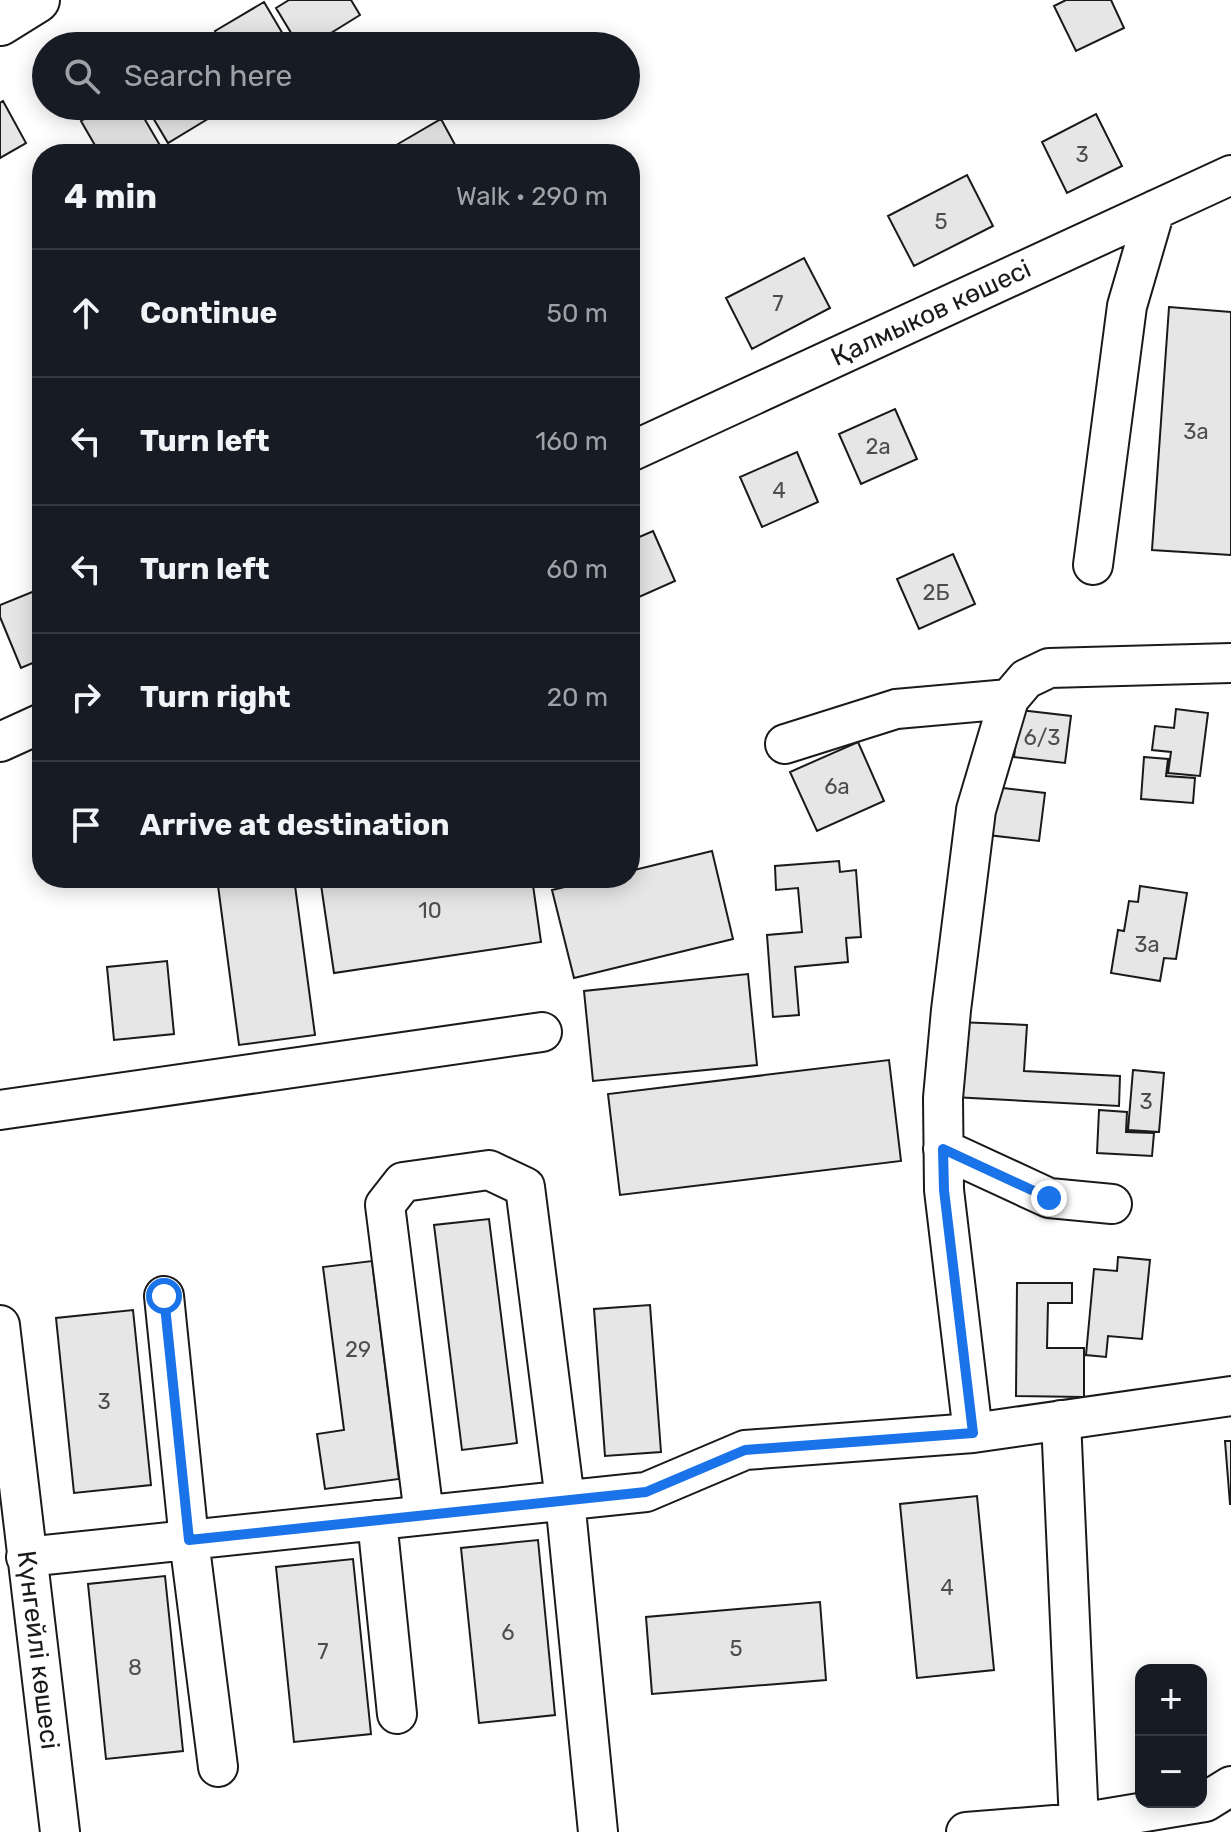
<!DOCTYPE html>
<html lang="en">
<head>
<meta charset="utf-8">
<style>
  body { margin:0; font-family:Rubik,sans-serif; background:#20242c; color:#f1f3f6 }
  .controls { position:absolute; right:24px; bottom:24px; display:grid; overflow:hidden; border-radius:16px; box-shadow:0 4px 20px #0003 }
  .controls button { width:72px; height:72px; display:grid; place-items:center; padding:0; border:0; border-bottom:2px solid #363941; background:#171b24; color:#f1f3f6; font:40px sans-serif }
  .stop { position:absolute; width:24px; height:24px; margin:-18px; border:6px solid #1a73e8; border-radius:50%; background:#fff }
  .stop.end { background:#1a73e8; border-color:#fff; box-shadow:0 2px 8px #0008 }
  .list { margin:0; padding:0; list-style:none }
  h2 { display:flex; justify-content:space-between; align-items:center; height:104px; margin:0; padding:0 32px; font-size:34px }
  h2 small { font-size:26px; font-weight:400; color:#9ea1a6 }
  .list li { display:grid; grid-template-columns:52px 1fr auto; gap:24px; align-items:center; box-sizing:border-box; height:128px; padding:0 32px; border-top:2px solid #363941 }
  .list b { display:block; font-size:30px; white-space:nowrap }
  .list em { font-size:26px; font-style:normal; color:#9ea1a6 }
  .icon { flex:none; width:44px; height:44px; fill:none; stroke:currentColor; stroke-width:2; stroke-linecap:round; stroke-linejoin:round }
  .map { position:relative; flex:none; width:1231px; height:1832px; overflow:hidden }
  .search { position:absolute; background:#171b24; box-shadow:0 4px 20px #0003; left:32px; top:32px; width:608px; height:88px; display:flex; align-items:center; gap:20px; box-sizing:border-box; padding:0 28px; border-radius:44px; color:#9ea1a6; font-size:30px }
  .panel { position:absolute; background:#171b24; box-shadow:0 4px 20px #0003; left:32px; top:144px; width:608px; height:744px; border-radius:32px }
  .map>svg:first-child { display:block }
  .building { fill:#e6e6e6; stroke:#1a1a1a; stroke-width:2 }
  .lines { fill:none; stroke-linecap:round; stroke-linejoin:round }
  .minor-casing { stroke:#1a1a1a; stroke-width:42 }
  .major-casing { stroke:#1a1a1a; stroke-width:48 }
  .minor { stroke:#fff; stroke-width:38 }
  .major { stroke:#fff; stroke-width:44 }
  .route { stroke:#1a73e8; stroke-width:10 }
  .labels { text-anchor:middle; dominant-baseline:central; stroke-width:6; stroke-linejoin:round; paint-order:stroke }
  .number-label { font-size:22px; fill:#4d4d4d }
  .street-label { font-size:26px; fill:#1a1a1a; stroke:#fff }
</style>
</head>
<body>
<div class="map">
<svg width="1231" height="1832" viewBox="0 0 1231 1832">
  <rect width="100%" height="100%" fill="#fff"/>
  <path class="building" d="M289 0H351L360 15 310 46H299L276 8Z
    M1066 0H1111L1124 28 1076 51 1054 6Z
    M264 2 290 46H224L215 31Z
    M3 101 26 143 0 158V103Z
    M107 106H137L165 154H100L81 121Z
    M146 106H211L216 114 168 143Z
    M1096 114 1122 166 1067 193 1042 142Z
    M441 119 460 154H404L398 144Z
    M256 147 260 154H243Z
    M967 175 993 226 914 266 888 216Z
    M804 258 830 308 752 349 726 298Z
    M1169 307 1231 312V555L1152 550Z
    M895 409 917 459 861 484 839 434Z
    M797 452 818 502 762 527 740 477Z
    M653 531 675 581 630 601V541Z
    M953 554 975 604 919 629 897 579Z
    M42 588V659L21 668 0 617V605Z
    M1176 709 1208 713 1200 776 1168 773 1171 752 1152 750 1155 726 1174 728Z
    M1020 710 1071 716 1065 763 1014 757Z
    M858 742 884 801 817 831 790 772Z
    M1144 757 1168 759 1166 776 1195 778 1193 803 1141 799Z
    M994 787 1045 793 1039 841 988 835Z
    M712 851 733 939 574 978 552 890 602 878H630V871Z
    M839 861 840 872 856 870 861 937 846 938 848 962 795 967 799 1015 773 1017 767 935 802 932 798 888 776 890 775 866Z
    M217 878H294L315 1035 239 1045Z
    M320 878H532L541 942 334 973Z
    M1140 886 1187 893 1176 959 1164 958 1160 981 1111 973 1118 930 1124 931 1129 901 1138 902Z
    M167 961 174 1034 114 1040 107 967Z
    M748 974 757 1065 593 1081 584 991Z
    M958 1022 1027 1025 1024 1071 1120 1076 1119 1106 953 1097Z
    M889 1060 901 1161 620 1195 608 1094Z
    M1133 1070 1164 1073 1159 1132 1128 1130Z
    M1099 1110 1127 1112 1126 1132 1154 1133 1152 1156 1097 1153Z
    M489 1219 517 1443 462 1450 434 1225Z
    M1118 1257 1150 1260 1142 1339 1108 1336 1106 1357 1086 1355 1094 1269 1117 1271Z
    M372 1261 399 1479 325 1489 317 1434 344 1430 323 1267Z
    M1017 1283H1072V1303H1048L1047 1348H1084V1397L1016 1396Z
    M650 1305 661 1452 605 1456 594 1309Z
    M133 1310 151 1485 74 1493 56 1318Z
    M1225 1441H1231V1504H1230Z
    M977 1496 994 1670 917 1678 900 1504Z
    M538 1540 555 1715 479 1723 461 1548Z
    M353 1559 371 1734 294 1742 276 1567Z
    M165 1576 183 1751 106 1759 88 1584Z
    M820 1602 826 1680 652 1694 646 1617Z"/>
  <g class="lines">
    <defs>
      <path id="minor" d="M630 452 1231 175
        M1093 565 1127 306 1155 210
        M0 742 42 723
        M785 744 896 709 1009 699
        M0 1110 542 1032
        M943 1149 1049 1198 1112 1204
        M164 1296 189 1540 218 1767
        M0 1325 60 1832
        M1061 1420 1079 1823 1083 1832
        M973 1433 944 1190 943 1098 951 1010 976 810 1009 699 1026 679 1049 668 1231 663
        M424 1515 385 1205 403 1182 489 1170 525 1187 565 1500 598 1832
        M377 1520 397 1714
        M26 1557 646 1492 745 1450 973 1433 1231 1396
        M966 1832 1079 1823 1205 1802 1231 1786"/>
      <path id="major" d="M0 23 37 0"/>
    </defs>
    <use href="#minor" class="minor-casing"/>
    <use href="#major" class="major-casing"/>
    <use href="#minor" class="minor"/>
    <use href="#major" class="major"/>
  </g>
  <g class="lines">
    <path class="route" d="M164 1296 189 1540 646 1492 745 1450 973 1433 944 1190 943 1149 1049 1198"/>
  </g>
  <g class="labels">
    <g class="number-label">
      <text x="1082" y="154">3</text>
      <text x="941" y="221">5</text>
      <text x="778" y="303">7</text>
      <text x="1196" y="431">3а</text>
      <text x="878" y="446">2а</text>
      <text x="779" y="490">4</text>
      <text x="936" y="592">2Б</text>
      <text x="1042" y="737">6/3</text>
      <text x="837" y="786">6а</text>
      <text x="430" y="910">10</text>
      <text x="1147" y="944">3а</text>
      <text x="1146" y="1101">3</text>
      <text x="358" y="1349">29</text>
      <text x="104" y="1401">3</text>
      <text x="947" y="1587">4</text>
      <text x="508" y="1632">6</text>
      <text x="736" y="1648">5</text>
      <text x="323" y="1651">7</text>
      <text x="135" y="1667">8</text>
    </g>
    <g class="street-label">
      <text transform="translate(931 313) rotate(-25)">Қалмыков көшесі</text>
      <text transform="translate(38 1650) rotate(83)">Күнгейлі көшесі</text>
    </g>
  </g>
</svg>
<div class="controls">
<button>+</button>
<button>−</button>
</div>
<div class="stop" style="left:164px;top:1296px"></div>
<div class="stop end" style="left:1049px;top:1198px"></div>
<div class="search"><svg class="icon" aria-label="search" viewBox="0 0 24 24"><circle cx="10" cy="10" r="6"/><path d="M15 15l6 6"/></svg>Search here</div>
<section class="panel">
<h2>4 min<small>Walk · 290 m</small></h2>
<ul class="list">
<li><svg class="icon" aria-label="ahead" viewBox="0 0 24 24"><path d="M12 20V5M6 11l6-6 6 6"/></svg><div><b>Continue</b></div><em>50 m</em></li>
<li><svg class="icon" aria-label="left" viewBox="0 0 24 24"><path d="M17 20v-9H6M10 6l-5 5 5 5"/></svg><div><b>Turn left</b></div><em>160 m</em></li>
<li><svg class="icon" aria-label="left" viewBox="0 0 24 24"><path d="M17 20v-9H6M10 6l-5 5 5 5"/></svg><div><b>Turn left</b></div><em>60 m</em></li>
<li><svg class="icon" aria-label="right" viewBox="0 0 24 24"><path d="M7 20v-9h11M14 6l5 5-5 5"/></svg><div><b>Turn right</b></div><em>20 m</em></li>
<li><svg class="icon" aria-label="arrive" viewBox="0 0 24 24"><path d="M6 21V4h12l-3 4 3 4H6"/></svg><div><b>Arrive at destination</b></div></li>
</ul>
</section>
</div>
</body>
</html>
